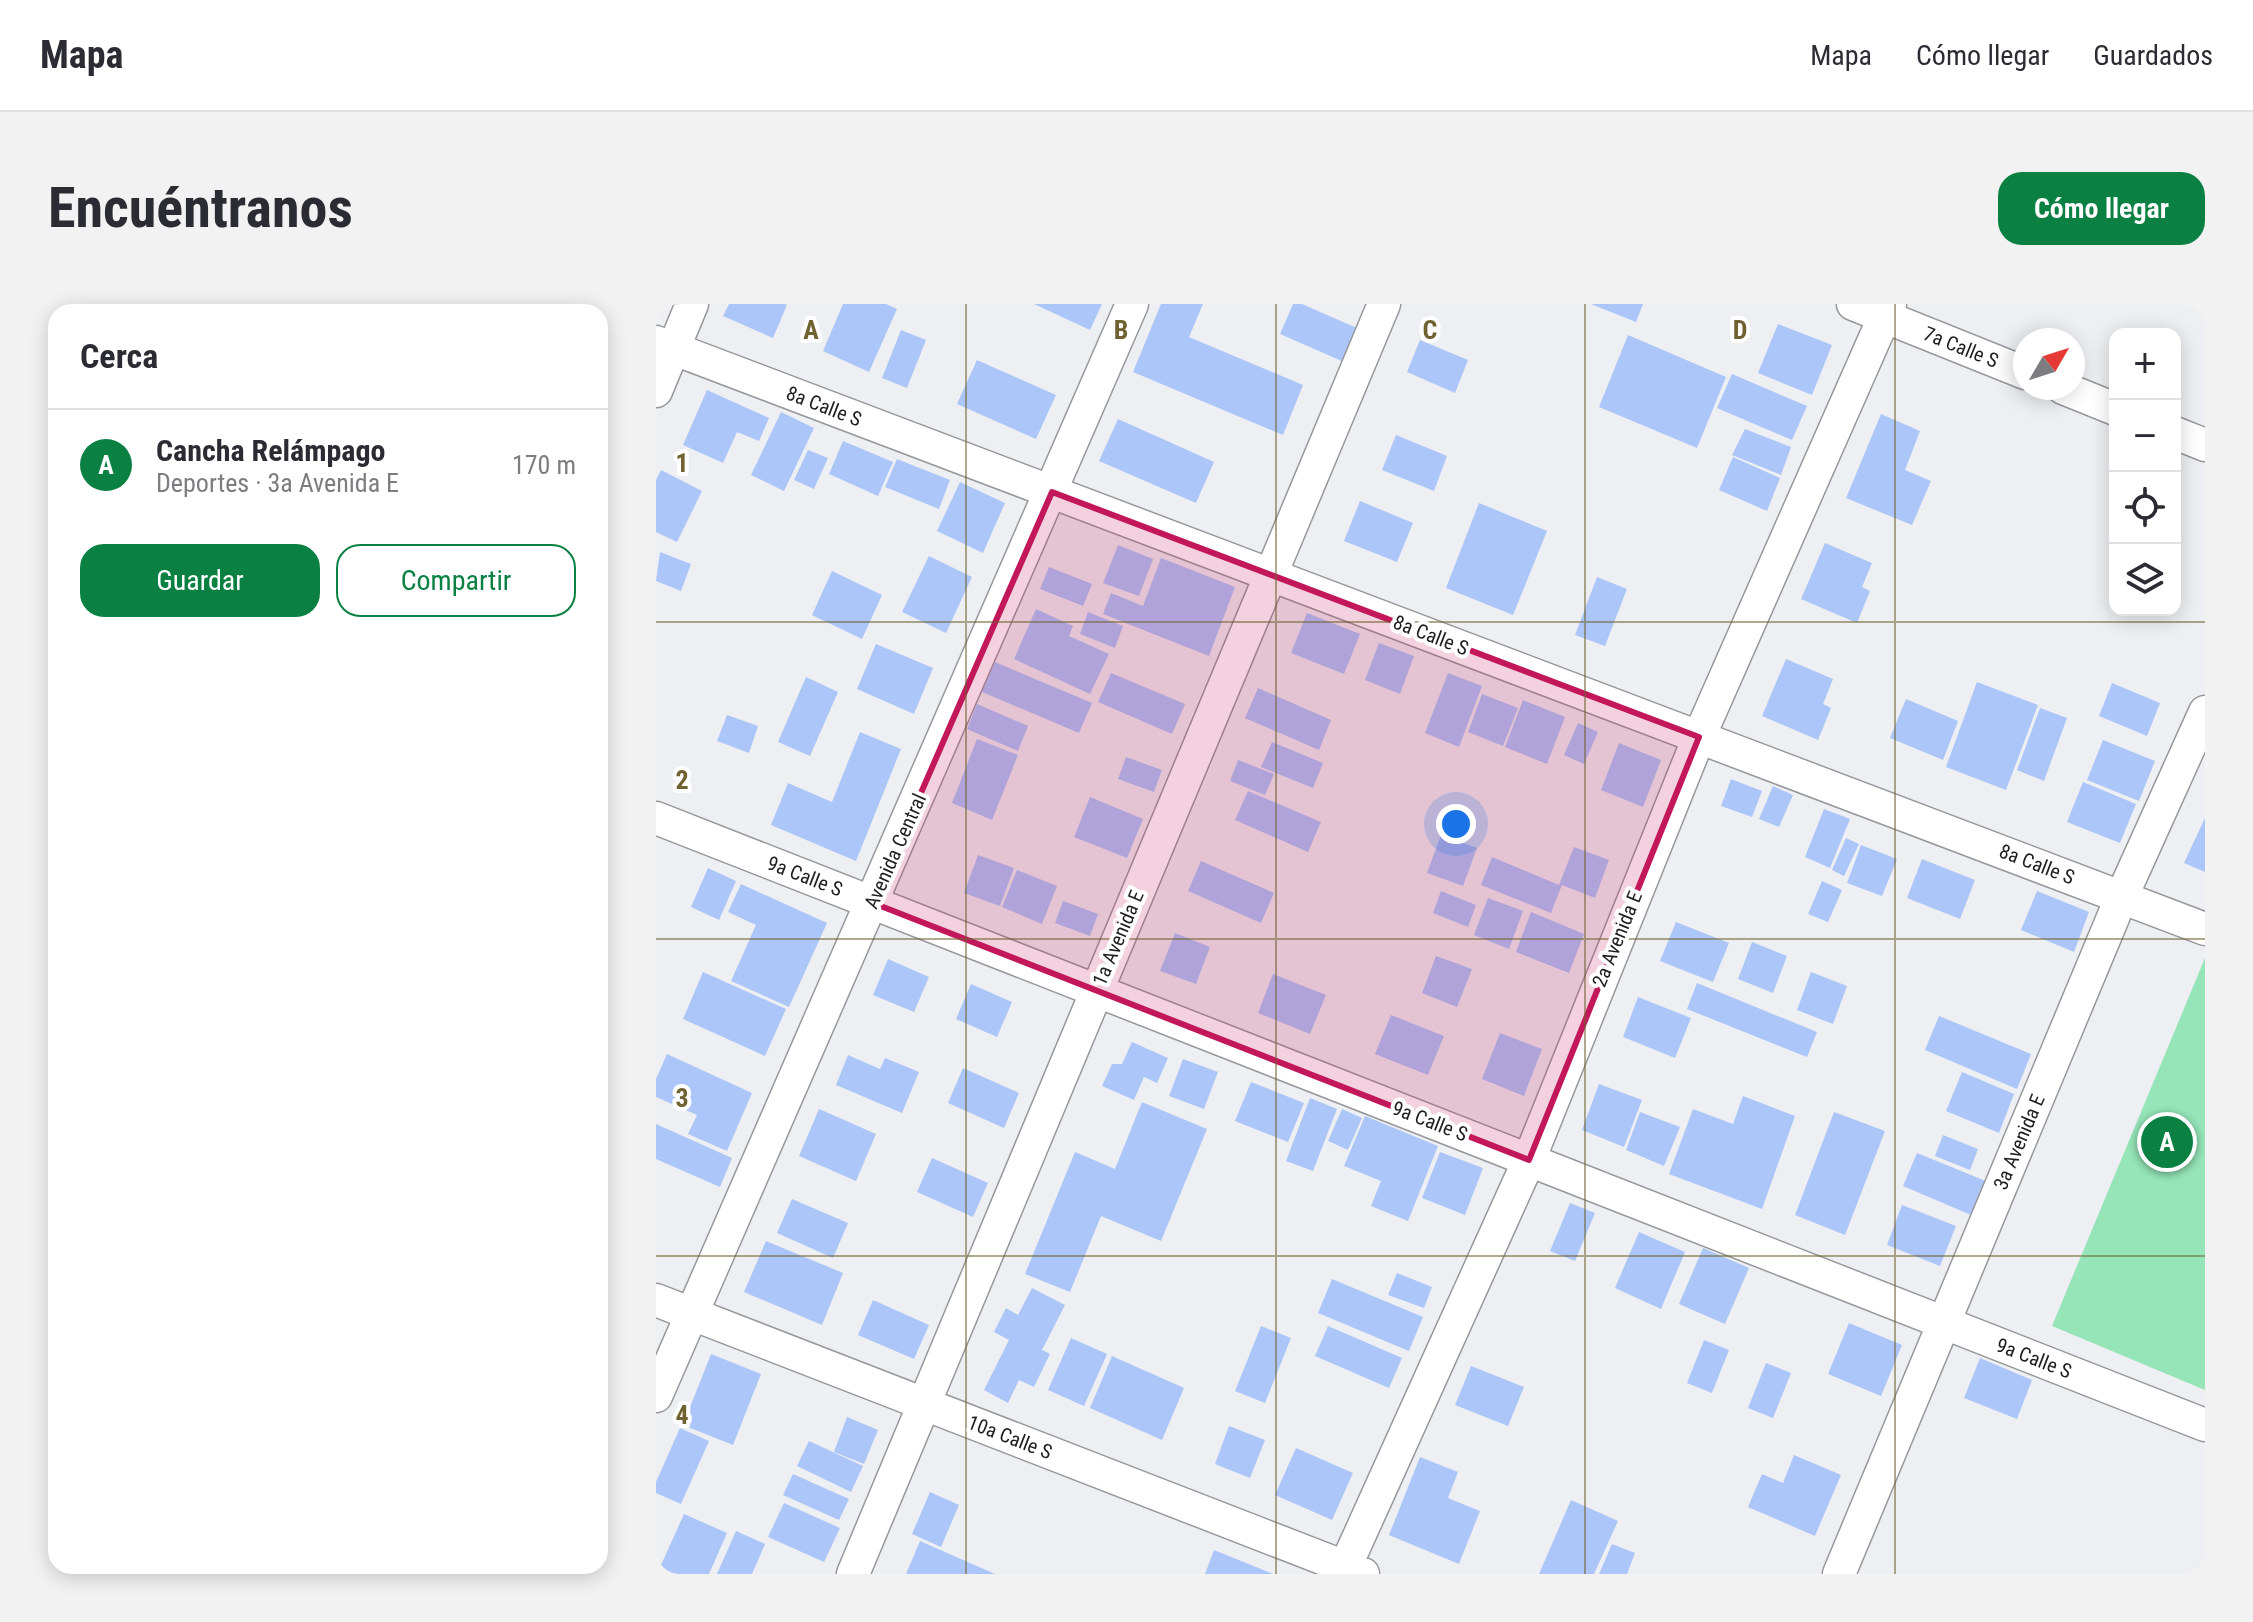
<!DOCTYPE html>
<html lang="es">
<head>
<meta charset="utf-8">
<style>
  body { margin:0; font-family:"Roboto Condensed",sans-serif; background:#f2f2f3; color:#2b2b33 }
  .controls { position:absolute; right:24px; top:24px; display:grid; overflow:hidden; border-radius:16px; box-shadow:0 4px 20px #0003 }
  .controls button { width:72px; height:72px; display:grid; place-items:center; padding:0; border:0; border-bottom:2px solid #e1e1e2; background:#fff; color:#2b2b33; font:40px sans-serif }
  .compass { position:absolute; left:1357px; top:24px; width:72px; height:72px; border-radius:50%; background:#fff; box-shadow:0 4px 20px #0003; rotate:51deg }
  .you { position:absolute; left:800px; top:520px; width:28px; height:28px; margin:-20px; border:6px solid #fff; border-radius:50%; background:#1a73e8; box-shadow:0 0 0 12px #1a73e833 }
  .badge { display:grid; place-items:center; width:52px; height:52px; border-radius:50%; background:#0b8043; color:#fff; font-size:26px; font-weight:700 }
  .pin { position:absolute; translate:-50% -50%; border:4px solid #fff; box-shadow:0 2px 8px #0006 }
  .list { margin:0; padding:0; list-style:none }
  h2 { display:flex; justify-content:space-between; align-items:center; height:104px; margin:0; padding:0 32px; font-size:34px }
  h2 small { font-size:26px; font-weight:400; color:#7c7c81 }
  .list li { display:grid; grid-template-columns:52px 1fr auto; gap:24px; align-items:center; box-sizing:border-box; height:112px; padding:0 32px; border-top:2px solid #e1e1e2 }
  .list b { display:block; font-size:30px; white-space:nowrap }
  .list p { margin:0; font-size:26px; white-space:nowrap; color:#7c7c81 }
  .list em { font-size:26px; font-style:normal; color:#7c7c81 }
  .actions { display:flex; gap:16px; padding:24px 32px }
  .actions a { flex:1; padding:18px 0; border:2px solid #0b8043; border-radius:24px; text-align:center; font-size:28px; color:#0b8043 }
  .actions .main { background:#0b8043; color:#fff }
  .icon { flex:none; width:44px; height:44px; fill:none; stroke:currentColor; stroke-width:2; stroke-linecap:round; stroke-linejoin:round }
  .map { position:relative; flex:none; width:1549px; height:1270px; overflow:hidden; border-radius:24px }
  header { display:flex; align-items:center; gap:48px; box-sizing:border-box; height:112px; padding:0 40px; background:#fff; border-bottom:2px solid #e1e1e2 }
  header strong { font-size:38px }
  nav { display:flex; gap:44px; margin-inline-start:auto; font-size:28px }
  .intro { display:flex; align-items:center; justify-content:space-between; box-sizing:border-box; height:192px; padding:0 48px }
  h1 { margin:0; font-size:56px }
  .button { padding:20px 36px; border-radius:24px; background:#0b8043; color:#fff; font-size:28px; font-weight:700 }
  main { display:flex; gap:48px; padding:0 48px }
  aside { flex:1; background:#fff; border-radius:24px; box-shadow:0 4px 20px #0003 }
  .map>svg:first-child { display:block }
  .green { fill:#95e5b8 }
  .building { fill:#acc6f9 }
  .lines { fill:none; stroke-linecap:round; stroke-linejoin:round }
  .minor-casing { stroke:#97989b; stroke-width:35 }
  .minor { stroke:#fff; stroke-width:32 }
  .marked { fill:#c2185b; fill-opacity:0.2; stroke:#c2185b; stroke-width:6; stroke-linejoin:round }
  .grid { fill:none; stroke:#706230; stroke-width:2; stroke-opacity:0.55 }
  .labels { text-anchor:middle; dominant-baseline:central; stroke-width:8; stroke-linejoin:round; paint-order:stroke }
  .street-label { font-size:20px; fill:#1e1e1f; stroke:#fff }
  .grid-label { font-size:26px; text-anchor:middle; font-weight:bold; fill:#706230; stroke:#fff; stroke-width:8; stroke-linejoin:round; paint-order:stroke }
</style>
</head>
<body>
<header>
<strong>Mapa</strong>
<nav><a>Mapa</a><a>Cómo llegar</a><a>Guardados</a></nav>
</header>
<div class="intro"><h1>Encuéntranos</h1><a class="button">Cómo llegar</a></div>
<main>
<aside>
<h2>Cerca<small></small></h2>
<ul class="list">
<li><span class="badge">A</span><div><b>Cancha Relámpago</b><p>Deportes · 3a Avenida E</p></div><em>170 m</em></li>
</ul>
<div class="actions"><a class="main">Guardar</a><a>Compartir</a></div>
</aside>
<div class="map">
<svg width="1549" height="1270" viewBox="0 0 1549 1270">
  <rect width="100%" height="100%" fill="#edeff2"/>
  <path class="green" d="M1549 654V1086L1396 1022Z"/>
  <path class="building" d="M73 0H129L131 1 117 34 67 12Z
    M187 0H230L241 5 213 68 167 47Z
    M378 0H446L434 26Z
    M505 0H547L533 33 647 81 627 131 477 68Z
    M637 0H646L703 25 688 58 624 30Z
    M935 0H987L980 18Z
    M1122 20 1176 41 1156 91 1102 69Z
    M245 26 270 36 251 84 226 74Z
    M972 31 1070 73 1041 144 943 103Z
    M764 36 812 56 799 89 751 68Z
    M321 56 400 91 380 135 301 100Z
    M1076 70 1151 102 1136 136 1061 104Z
    M51 86 113 114 103 137 81 128 67 159 27 141Z
    M125 108 158 124 128 187 95 171Z
    M1225 110 1264 127 1249 166 1275 177 1256 221 1190 194Z
    M462 115 558 158 540 199 443 157Z
    M1089 125 1135 143 1125 171 1076 151Z
    M740 131 791 152 778 187 726 166Z
    M187 137 237 158 222 192 173 170Z
    M152 146 172 154 158 185 138 176Z
    M1077 153 1124 174 1111 207 1063 186Z
    M241 155 294 176 283 205 229 183Z
    M5 166 46 187 21 238 0 228V176Z
    M304 178 349 199 327 249 281 227Z
    M704 197 757 219 741 258 688 237Z
    M823 199 891 227 857 311 790 284Z
    M1169 239 1216 259 1206 283 1214 287 1201 319 1145 295Z
    M462 241 497 255 483 292 447 279Z
    M4 248 35 260 25 287 0 277Z
    M273 252 316 273 290 329 246 308Z
    M505 254 579 283 553 352 447 310 455 289 487 302Z
    M393 263 436 280 427 302 384 285Z
    M176 267 226 291 206 335 156 311Z
    M941 273 971 285 949 342 919 331Z
    M380 305 417 322 413 332 453 350 434 390 358 355Z
    M432 308 467 322 459 344 424 330Z
    M651 309 704 330 688 370 635 349Z
    M723 339 758 352 744 390 709 376Z
    M220 340 277 364 258 410 201 385Z
    M1130 355 1177 375 1167 400 1175 404 1162 436 1106 412Z
    M339 358 436 399 423 429 326 388Z
    M455 369 529 400 516 430 442 398Z
    M792 369 826 382 803 443 769 429Z
    M150 373 182 388 154 452 122 438Z
    M1321 378 1382 401 1350 486 1290 463Z
    M1456 379 1504 399 1491 432 1443 412Z
    M602 384 675 416 663 446 589 414Z
    M826 390 862 404 847 442 812 428Z
    M1250 395 1302 417 1287 456 1234 434Z
    M867 396 909 413 891 460 849 443Z
    M321 400 372 422 362 447 311 425Z
    M1384 404 1411 414 1388 477 1361 466Z
    M71 411 102 422 93 449 61 437Z
    M922 419 942 428 928 460 908 451Z
    M204 428 245 445 200 557 115 521 132 479 176 498Z
    M321 435 362 451 336 516 296 499Z
    M1447 436 1499 457 1483 497 1431 476Z
    M616 438 667 459 657 484 605 463Z
    M963 439 1005 456 987 503 945 486Z
    M470 453 506 466 498 488 462 475Z
    M582 456 618 470 609 491 574 477Z
    M1075 475 1106 487 1096 513 1065 502Z
    M1427 478 1480 500 1464 539 1411 518Z
    M1117 482 1137 491 1123 523 1103 515Z
    M592 487 665 518 652 548 579 516Z
    M434 493 487 515 471 554 418 533Z
    M1168 505 1194 515 1174 564 1149 553Z
    M1549 514V568L1528 559Z
    M785 531 821 544 807 582 771 569Z
    M1190 534 1203 540 1188 572 1176 566Z
    M1205 541 1241 555 1226 592 1191 579Z
    M918 543 953 556 939 594 906 581 895 609 825 581 836 553 903 581Z
    M322 551 358 564 344 602 308 589Z
    M1266 555 1319 576 1304 615 1251 594Z
    M545 557 618 589 605 619 532 587Z
    M52 564 80 577 63 616 35 603Z
    M361 566 401 582 386 620 346 603Z
    M1166 577 1186 586 1172 618 1152 610Z
    M85 580 171 619 133 703 75 677 100 621 72 608Z
    M785 587 820 601 812 623 777 609Z
    M1381 587 1433 608 1418 648 1365 626Z
    M832 594 867 607 853 645 818 631Z
    M407 597 442 610 434 632 399 619Z
    M875 608 928 630 913 669 860 648Z
    M1020 618 1073 639 1057 678 1004 657Z
    M519 629 554 643 540 680 504 667Z
    M1096 638 1131 652 1117 689 1082 675Z
    M780 652 816 665 801 703 766 689Z
    M232 655 273 673 258 708 217 691Z
    M47 668 130 705 109 752 27 715Z
    M1155 668 1191 682 1177 720 1141 706Z
    M617 670 670 691 654 730 602 709Z
    M1041 679 1161 728 1151 753 1031 705Z
    M315 680 356 698 341 733 300 715Z
    M982 693 1035 714 1019 754 967 733Z
    M735 711 788 732 772 771 719 750Z
    M1283 712 1375 750 1361 785 1269 746Z
    M844 729 886 745 868 792 826 775Z
    M476 738 512 754 501 779 488 773 478 796 446 782 456 760H466Z
    M11 750 96 789 71 847 32 830 41 811 0 793V775Z
    M192 751 224 765 229 754 263 768 246 809 180 781Z
    M527 755 562 768 548 805 513 792Z
    M307 764 363 789 348 824 292 799Z
    M1306 768 1358 790 1343 829 1290 807Z
    M595 778 648 799 632 838 579 817Z
    M943 780 986 796 968 843 926 826Z
    M1087 792 1139 812 1106 905 1013 870 1037 805 1077 820Z
    M654 794 681 805 657 867 630 857Z
    M486 798 551 825 505 937 445 912 414 988 369 970 419 848 459 865Z
    M163 805 220 830 200 877 143 852Z
    M686 805 706 814 692 846 672 837Z
    M984 808 1024 823 1008 862 970 846Z
    M1178 808 1229 827 1189 931 1139 911Z
    M709 812 782 842 752 917 715 902 725 877 688 862Z
    M0 820 76 854 64 883 0 855Z
    M1287 831 1322 845 1314 866 1279 852Z
    M784 848 827 864 809 911 766 894Z
    M1261 849 1337 880 1322 914 1247 882Z
    M276 854 332 879 317 913 261 888Z
    M136 895 192 919 177 954 121 929Z
    M914 899 939 909 919 957 894 947Z
    M1246 901 1300 922 1284 962 1231 941Z
    M983 928 1029 948 1005 1005 959 984Z
    M110 937 187 969 166 1021 88 988Z
    M1047 944 1093 964 1069 1020 1023 1000Z
    M741 969 776 983 768 1004 732 991Z
    M676 975 767 1013 753 1047 662 1009Z
    M376 984 409 1001 386 1046 394 1050 378 1083 363 1076 352 1099 328 1086 353 1036 338 1028 350 1004 362 1011Z
    M217 996 273 1021 258 1055 202 1031Z
    M1193 1019 1246 1041 1225 1092 1172 1070Z
    M605 1022 635 1034 609 1099 579 1087Z
    M672 1022 746 1054 733 1084 659 1052Z
    M415 1034 451 1050 428 1102 392 1086Z
    M1048 1036 1073 1046 1056 1089 1031 1079Z
    M55 1050 105 1070 77 1141 27 1121Z
    M456 1052 528 1084 506 1136 434 1104Z
    M1324 1054 1376 1076 1361 1115 1308 1094Z
    M1110 1059 1135 1069 1117 1114 1092 1104Z
    M815 1062 868 1083 852 1122 799 1101Z
    M191 1113 222 1126 208 1160 178 1148Z
    M573 1122 609 1136 594 1174 559 1160Z
    M24 1124 53 1137 25 1200 0 1189V1178Z
    M153 1137 207 1162 195 1188 141 1162Z
    M640 1144 697 1169 676 1216 619 1191Z
    M1138 1151 1185 1171 1159 1232 1092 1203 1106 1170 1127 1179Z
    M764 1153 802 1168 792 1194 824 1207 803 1260 733 1231Z
    M137 1170 193 1195 183 1216 127 1191Z
    M274 1188 303 1201 285 1243 256 1230Z
    M915 1196 962 1217 938 1270H883Z
    M128 1199 184 1224 168 1258 112 1233Z
    M28 1210 71 1229 53 1270H1Z
    M80 1227 109 1240 96 1270H61Z
    M264 1237 339 1270H250Z
    M956 1240 979 1249 971 1270H943Z
    M558 1246 617 1270H549Z"/>
  <g class="lines">
    <defs>
      <path id="minor" d="M1197 0 1369 69
        M0 38 1549 625
        M1407 84 1459 105
        M0 87 36 0
        M1519 129 1549 141
        M0 514 1549 1121
        M0 996 707 1270
        M0 1092 476 0
        M197 1270 728 0
        M686 1270 873 856 1043 433 1234 0
        M1183 1270 1466 592 1549 408"/>
    </defs>
    <use href="#minor" class="minor-casing"/>
    <use href="#minor" class="minor"/>
  </g>
  <path class="marked" d="M396 188 1043 433 873 856 217 599Z"/>
  <path class="grid" d="M310 0V1270M620 0V1270M929 0V1270M1239 0V1270M0 318H1549M0 635H1549M0 952H1549"/>
  <g class="labels">
    <g class="street-label">
      <text transform="translate(1305 43) rotate(22)">7a Calle S</text>
      <text transform="translate(168 102) rotate(21)">8a Calle S</text>
      <text transform="translate(775 331) rotate(21)">8a Calle S</text>
      <text transform="translate(239 547) rotate(-66)">Avenida Central</text>
      <text transform="translate(1381 560) rotate(21)">8a Calle S</text>
      <text transform="translate(149 572) rotate(21)">9a Calle S</text>
      <text transform="translate(462 634) rotate(-67)">1a Avenida E</text>
      <text transform="translate(961 635) rotate(-68)">2a Avenida E</text>
      <text transform="translate(774 817) rotate(21)">9a Calle S</text>
      <text transform="translate(1363 838) rotate(-67)">3a Avenida E</text>
      <text transform="translate(1378 1054) rotate(21)">9a Calle S</text>
      <text transform="translate(354 1133) rotate(21)">10a Calle S</text>
    </g>
  </g>
  <g class="grid-label">
    <text x="155" y="35">A</text>
    <text x="465" y="35">B</text>
    <text x="774" y="35">C</text>
    <text x="1084" y="35">D</text>
    <text x="26" y="168">1</text>
    <text x="26" y="485">2</text>
    <text x="26" y="803">3</text>
    <text x="26" y="1120">4</text>
  </g>
</svg>
<div class="controls">
<button>+</button>
<button>−</button>
<button><svg class="icon" aria-label="locate" viewBox="0 0 24 24"><circle cx="12" cy="12" r="6"/><path d="M12 2v4M12 18v4M2 12h4M18 12h4"/></svg></button>
<button><svg class="icon" aria-label="layers" viewBox="0 0 24 24"><path d="M12 4l9 5-9 5-9-5zM3 14l9 5 9-5"/></svg></button>
</div>
<svg class="compass" viewBox="-18 -18 36 36"><path d="M0-13l5 13h-10z" fill="#e53935"/><path d="M0 13l5-13h-10z" fill="#7c7c81"/></svg>
<div class="you"></div>
<div class="pin badge" style="left:1511px;top:838px">A</div>
</div>
</main>
</body>
</html>
